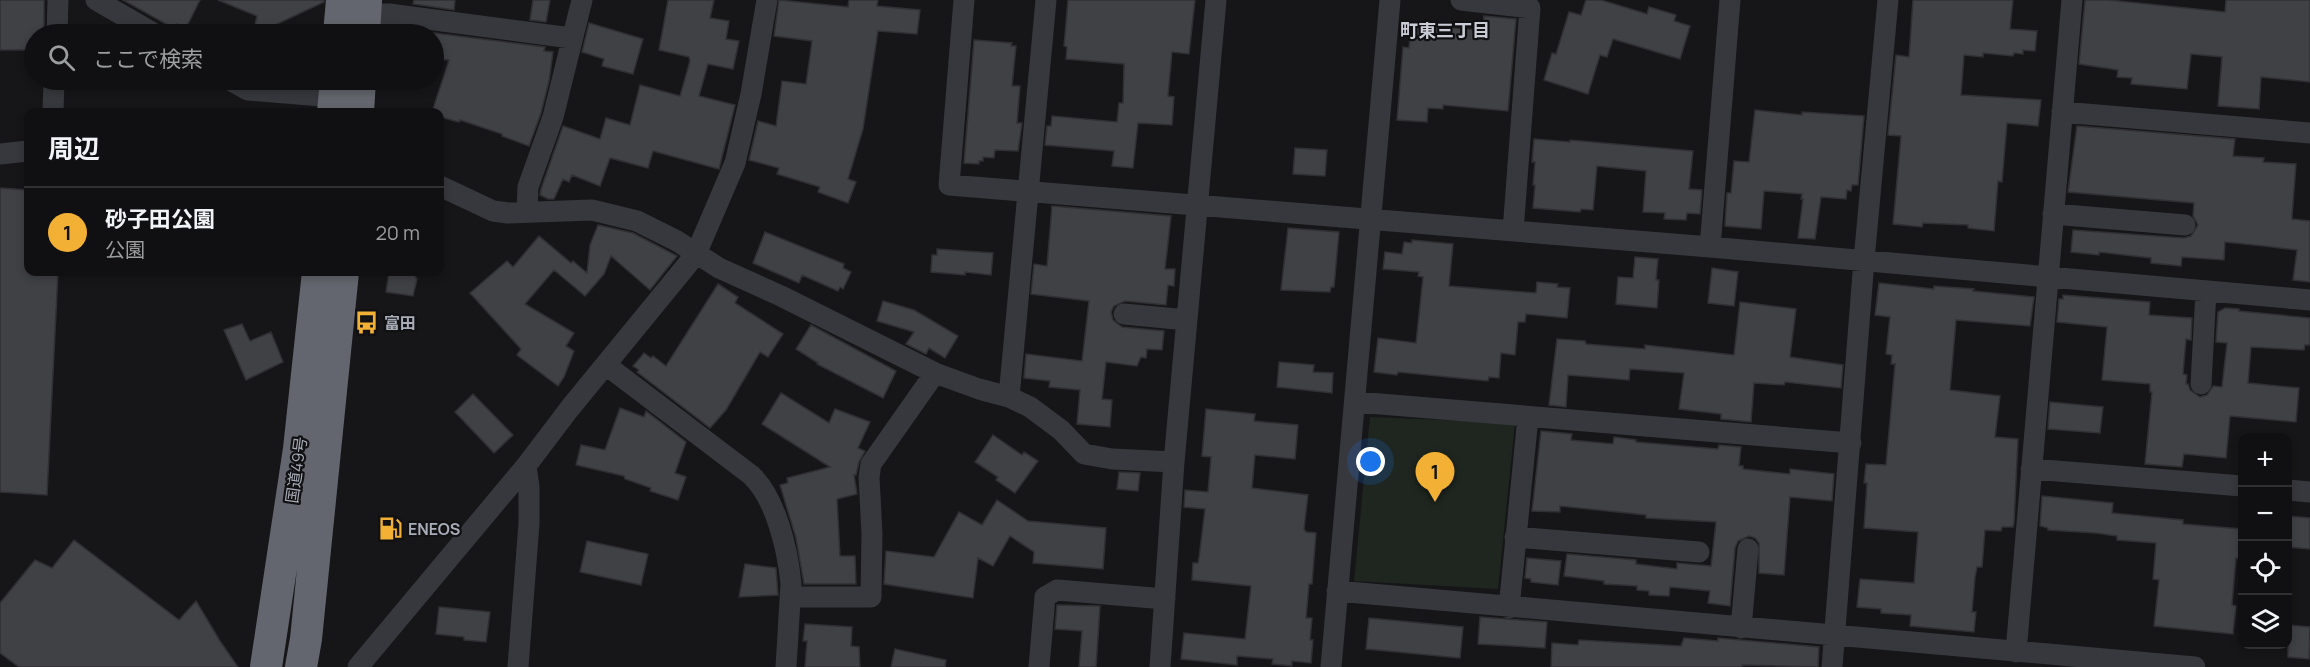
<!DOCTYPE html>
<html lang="ja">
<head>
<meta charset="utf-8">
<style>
  body { margin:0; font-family:Manrope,"Noto Sans JP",sans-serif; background:#1e1e20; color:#f1f3f6 }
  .controls { position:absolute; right:18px; bottom:18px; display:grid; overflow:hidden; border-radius:12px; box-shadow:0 3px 9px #0003 }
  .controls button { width:54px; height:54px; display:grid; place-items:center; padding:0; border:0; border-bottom:2px solid #303032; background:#101012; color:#f1f3f6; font:30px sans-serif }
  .you { position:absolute; left:1371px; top:462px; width:21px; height:21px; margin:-15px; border:4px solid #fff; border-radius:50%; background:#1a73e8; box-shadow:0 0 0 9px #1a73e833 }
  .badge { display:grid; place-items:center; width:39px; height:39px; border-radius:50%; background:#f2b134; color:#111; font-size:20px; font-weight:700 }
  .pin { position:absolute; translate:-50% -50px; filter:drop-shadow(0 2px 3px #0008) }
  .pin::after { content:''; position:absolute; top:32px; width:21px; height:18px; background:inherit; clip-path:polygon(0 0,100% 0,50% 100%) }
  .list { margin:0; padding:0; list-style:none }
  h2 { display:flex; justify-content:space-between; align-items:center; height:78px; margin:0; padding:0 24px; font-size:26px }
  h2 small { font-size:20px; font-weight:400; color:#9c9d9f }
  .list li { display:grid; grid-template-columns:39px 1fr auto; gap:18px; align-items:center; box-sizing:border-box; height:90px; padding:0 24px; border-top:2px solid #303032 }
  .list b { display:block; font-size:22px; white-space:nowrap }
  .list p { margin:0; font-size:20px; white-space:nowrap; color:#9c9d9f }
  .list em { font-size:20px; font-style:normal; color:#9c9d9f }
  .icon { flex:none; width:33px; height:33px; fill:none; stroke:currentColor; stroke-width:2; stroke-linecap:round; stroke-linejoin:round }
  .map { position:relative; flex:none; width:2310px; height:667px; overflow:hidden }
  .search { position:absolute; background:#101012; box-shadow:0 3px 9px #0003; left:24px; top:24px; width:420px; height:66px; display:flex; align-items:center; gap:15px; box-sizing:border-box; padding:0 21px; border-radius:33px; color:#9c9d9f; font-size:22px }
  .panel { position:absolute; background:#101012; box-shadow:0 3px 9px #0003; left:24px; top:108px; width:420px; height:168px; border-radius:12px }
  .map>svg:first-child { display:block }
  .green { fill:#1e261f }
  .building { fill:#404145; stroke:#303034; stroke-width:1.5 }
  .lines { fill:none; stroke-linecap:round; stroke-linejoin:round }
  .minor { stroke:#37383d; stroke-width:21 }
  .highway { stroke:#63666e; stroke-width:32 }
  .labels { text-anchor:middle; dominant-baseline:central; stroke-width:4.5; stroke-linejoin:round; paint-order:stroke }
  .poi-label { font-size:16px; font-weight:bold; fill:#a8adb8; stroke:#111113; text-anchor:start }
  .street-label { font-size:16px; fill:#a8adb8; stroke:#111113 }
  .neighbourhood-label { font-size:18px; font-weight:bold; fill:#c9ccd4; stroke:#111113 }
</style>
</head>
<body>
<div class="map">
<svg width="2310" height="667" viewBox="0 0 2310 667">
  <rect width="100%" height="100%" fill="#161618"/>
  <path class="green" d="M1370 417 1515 423 1498 589 1354 581Z"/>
  <path class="building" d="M0 0H44V34H34V50H0Z
    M123 0H200L186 28 177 24 175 29Z
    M218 0H324V2L256 34H253L257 16Z
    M414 0H455L454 10 413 4Z
    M533 0H550L546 22 530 20Z
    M668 0H714L710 18 729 21 726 39 739 41 733 69 708 64 699 96 735 105 719 169 653 151 648 168 610 158 600 186 572 175 569 182 563 179 554 199H548L540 195 541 189 563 126 600 139 606 118 630 125 640 85 680 96 690 61 689 57 659 50Z
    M779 0 848 7 849 0H878L877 6 920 10 917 34 878 31 863 129 848 179 856 182 848 203 818 192 820 187 777 174 779 168 749 160 758 121 776 126 782 81 806 84 812 41 774 36Z
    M1068 0H1195L1189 54 1172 52 1168 96 1174 97 1172 125 1138 123 1133 168 1112 166 1114 151 1045 145 1047 126H1051L1052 116 1117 122 1119 103H1123L1124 64 1066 59 1067 47 1064 46Z
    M1586 0H1601L1647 14 1649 7 1676 15 1674 21 1690 26 1680 59 1613 39 1607 57 1600 55 1588 94 1544 80 1552 53 1556 54 1569 12 1581 15Z
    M1913 0H2013L2010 29 2037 31 2035 51 2023 50V54L2014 53 2013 56 1983 53V57L1964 55 1961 95 2041 100 2038 126 2007 123 2002 182 1998 181 1994 231 1968 228V225L1923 223 1922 227 1893 224 1901 136 1888 135 1896 55 1909 57Z
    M2085 0H2109L2225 12 2226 0H2310V82L2261 77 2259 109 2218 106 2222 57 2191 54 2187 89 2131 84 2132 78 2117 77 2118 70 2079 64Z
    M1484 16 1516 19 1508 111 1443 105V109L1428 108 1427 122 1397 120 1403 47 1409 48 1411 24 1477 30V24L1483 25Z
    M589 23 643 39 633 74 602 66 604 59 582 52Z
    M410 30 545 47 544 51 553 52 549 81 541 113 529 146 502 136V134L460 120 459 122 440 117V112H432L449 60 434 59V34H409Z
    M974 40 1012 43 1011 46H1016L1012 86H1020L1017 123H1022L1018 151 995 150 994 158 983 157V161H979V164L964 163Z
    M1755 110 1802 115V112L1864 116 1858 185H1852L1851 191 1847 190 1846 199 1821 197 1815 239 1798 238 1803 199H1801L1802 194 1764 191 1761 229 1725 226 1727 193H1731L1734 161 1749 162Z
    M2077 126 2235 139 2233 156 2264 158 2263 162 2296 164 2292 216V219L2310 221V282L2293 280 2297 250 2264 246 2225 242 2224 260 2182 257 2181 266 2151 263V258L2099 252V255L2071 252 2073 230 2184 238 2191 236 2198 225 2193 216 2194 203 2068 192Z
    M1534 139 1570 142V140L1693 151 1689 189 1702 190 1700 214 1687 213 1686 220 1664 219 1665 213 1643 212 1646 171 1597 166 1593 210 1581 209 1580 212 1533 208 1535 185H1533L1535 162H1532Z
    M1295 148 1327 150 1325 176 1293 174Z
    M0 188 28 190V272H58L47 495 0 492Z
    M1052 206 1171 216 1165 269H1175L1174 286 1168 285 1166 305 1125 301 1114 306 1111 312 1113 320 1122 327 1164 331 1162 350 1147 349 1146 358 1141 357 1137 366 1106 362 1102 399 1112 400 1110 427 1077 424 1080 390 1049 387 1050 381 1024 378 1026 354 1082 361 1089 301 1031 294 1034 264 1047 266Z
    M598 225 633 233 677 256 650 290 611 256 604 274 585 296 554 270 525 304 574 333 566 346 574 351 564 377 558 386 517 355 521 349 470 293 507 261 513 267 539 236 571 263 573 261 587 273 590 245Z
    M1288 228 1339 232 1334 287H1331L1330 292 1281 290Z
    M765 232 844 264 843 268 851 272 843 289 840 287 838 291 802 275 799 283 753 263Z
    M1412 240 1453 244 1449 286 1536 293 1537 282 1558 284 1557 287 1570 288 1567 318 1526 314 1525 322H1518L1515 355 1501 353 1499 378 1489 377 1488 381 1398 372 1397 375 1374 372 1378 338 1416 343 1423 277 1418 276 1419 272 1383 269 1385 252 1402 254 1404 242 1412 243Z
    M937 249 993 253 991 275 965 272V275L931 272 932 255H937Z
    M1635 257 1658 259 1656 280H1659L1657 308 1616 304 1618 277 1633 278Z
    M1712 268 1738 272 1734 306 1708 303Z
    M389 272H412L417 279 413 296 386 292Z
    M1879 283 1934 289V286L1974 289 1973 291 2034 297 2030 326 1956 320 1950 390 2000 396 1995 437 2018 439 2014 523 2013 527H2002L2001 531 1985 530 1982 567H1977L1975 577 1972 612H1976L1974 632 1910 626 1911 615 1881 613V609L1857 607 1860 579 1914 583 1918 532 1864 528 1867 483H1864L1866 464 1886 465 1895 364H1891L1892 355 1886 354 1890 317 1875 315Z
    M718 284 738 297 735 303 783 334 768 357 760 352 726 410 710 428 637 372 639 370 633 366 644 353 651 358 653 356 666 366Z
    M2063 295 2150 302 2149 315 2192 318 2191 340 2186 339 2183 374 2187 375 2186 384H2188L2190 390 2200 397 2207 395 2213 386 2222 387 2227 343 2216 342 2218 312 2225 308 2239 309V311L2310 318V345H2305L2304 350 2251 347 2248 383 2299 388 2296 422 2230 416 2226 458 2184 454 2182 467 2145 464 2152 392H2150V384L2102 380 2107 327 2057 322 2059 299H2063Z
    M883 301 914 310 958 336 945 358 929 348 926 354 906 344 914 332 877 321Z
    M1740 302 1796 309 1790 357 1843 365 1841 388 1785 382 1784 385 1754 383 1751 422 1721 419V414L1679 409 1684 373 1630 369 1629 380 1568 375 1566 407 1549 405 1557 339 1585 341 1586 344 1645 349V345L1734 355Z
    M242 324 250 341 271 332 283 362 246 380 224 330Z
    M811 325 896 371 883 398 817 364 818 363 796 349Z
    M1279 362 1314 365 1313 372 1333 373 1332 393 1277 387Z
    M781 393 829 423 835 409 870 422 858 448 865 451 859 462 856 475H854L857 494 837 499 840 556H855L856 584H804L796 538 780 485 788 483 787 478 830 467 762 424Z
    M473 394 513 435 494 453 455 412Z
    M2050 402 2103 407 2100 433 2048 429Z
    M620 408 644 417 646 411 686 442 675 473 686 477 678 500 650 491 651 488 625 479 624 476 576 465 581 445 605 450Z
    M1206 409 1255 414 1254 421 1298 425 1295 459 1255 455 1252 488 1308 495 1304 529 1306 532 1316 533 1312 584H1309L1306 618H1312L1310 640H1313L1311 663 1292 661V666L1272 664 1273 659 1237 656V665L1181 659 1184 633 1245 639 1251 586 1192 580 1193 563H1198L1199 558 1205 509 1184 507 1185 490 1208 492 1211 457 1202 456Z
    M1541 431 1572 434 1571 440 1613 444 1614 437 1636 440V442L1718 449 1719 445 1741 447 1739 466H1743V469L1790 474V469L1834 474 1832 501 1790 497 1784 575 1759 573V543L1755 538 1749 536 1738 541 1735 548 1730 606 1708 603 1710 591 1670 587 1669 596 1649 595V591L1637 590V586L1604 584V581L1564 576 1567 554 1636 560V564L1677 569V563L1711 566 1716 522 1646 518V515L1560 506V512L1532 511Z
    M993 435 1022 455 1024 452 1038 461 1015 493 996 480 998 477 975 462Z
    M1119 472 1140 473 1138 491 1117 489Z
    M2042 496 2113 503 2112 513 2183 520V524L2242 529V559L2236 558 2232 605 2236 606 2233 634 2154 626 2159 580 2153 579 2156 543 2117 540V536L2096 533 2048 530V528L2040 526Z
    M997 500 1028 521 1106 528 1103 569 1033 563 1034 552 1010 536 993 566 978 558 973 598 884 584 886 551 934 557 959 512 982 525Z
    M2288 516 2310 518V549L2288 547Z
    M74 540 179 620 196 601 220 641 238 667H19L0 653V603L35 560 52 568Z
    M587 541 648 554 641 585 580 572Z
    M1527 558 1561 561 1558 585 1531 582V579L1525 578Z
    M745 564 776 568 778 595 739 597Z
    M1057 605 1100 606 1096 667H1079L1082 631 1055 629Z
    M439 607 490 612 486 642 464 640V637L436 634Z
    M1480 617 1547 622 1545 648 1478 644Z
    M1369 618 1463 627 1460 658 1366 649Z
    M805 624 852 627 851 646 859 647 860 667H805L807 641H803Z
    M2288 625 2310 627 2309 659 2288 657Z
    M1684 638 1718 641V638L1819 647 1818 667 1742 665V667H1551L1552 643 1578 645 1579 640 1681 646Z
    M895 649 946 660 945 667H891Z"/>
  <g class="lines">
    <path class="minor" d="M96 0 155 34
      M964 0 949 185 1710 247 2310 300
      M1461 0 1530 8 1513 231
      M365 14H389L571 38
      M57 34 58 0
      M230 80 248 90 334 97
      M53 112 54 80
      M2062 112 2310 133
      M0 154 28 151
      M440 186 493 211 508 213 592 210 637 221 677 241 719 268 781 296 935 373 979 389 1009 397 1030 407 1061 430 1084 454 1112 459 1174 462 1160 667
      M527 211 528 187 553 117 582 0
      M2053 214 2185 225
      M1710 247 1730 0
      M1124 314 1187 320
      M606 365 751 475C776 498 788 551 791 584L786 667
      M2201 384 2206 291
      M1009 397 1046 0
      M1356 402 1851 443
      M1174 462 1216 0
      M2031 469 2242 486
      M2288 490 2310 492
      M1515 537 1699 552
      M1337 591 2195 667
      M791 597H871L872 534 869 477 871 464 935 373
      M1509 608 1528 417
      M1741 628 1748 549
      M2016 652 2072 0
      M358 667 526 466 570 408 696 254 735 163 751 94 767 0
      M518 667 529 523V487L526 466
      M1039 667 1045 597 1057 590 1165 599
      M1331 667 1390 0
      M1832 667 1864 260 1888 0"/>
    <path class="highway" d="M339 34 342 0
      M364 34 366 0
      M333 112 336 80
      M358 112 360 80
      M266 667 299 449 318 272
      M301 667 306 639 343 272"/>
  </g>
  <defs>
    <symbol id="bus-bare" viewBox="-9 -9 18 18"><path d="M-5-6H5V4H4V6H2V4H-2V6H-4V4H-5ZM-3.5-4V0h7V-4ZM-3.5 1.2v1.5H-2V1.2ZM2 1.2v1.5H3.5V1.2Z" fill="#f2b134" stroke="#111113" stroke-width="2.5" paint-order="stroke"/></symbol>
    <symbol id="fuel-bare" viewBox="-9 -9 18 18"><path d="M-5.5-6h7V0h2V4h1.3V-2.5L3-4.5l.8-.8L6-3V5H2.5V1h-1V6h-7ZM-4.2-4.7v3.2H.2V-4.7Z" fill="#f2b134" stroke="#111113" stroke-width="2.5" paint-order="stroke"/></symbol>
  </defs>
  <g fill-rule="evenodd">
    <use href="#bus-bare" x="350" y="306" width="33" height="33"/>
    <use href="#fuel-bare" x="374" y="512" width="33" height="33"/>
  </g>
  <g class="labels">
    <g class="poi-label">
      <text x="384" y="323">富田</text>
      <text x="408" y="529">ENEOS</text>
    </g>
    <g class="street-label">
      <text transform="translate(296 470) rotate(-82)">国道49号</text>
    </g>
    <g class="neighbourhood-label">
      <text x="1445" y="30">町東三丁目</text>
    </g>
  </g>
</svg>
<div class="controls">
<button>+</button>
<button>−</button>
<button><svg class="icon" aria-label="locate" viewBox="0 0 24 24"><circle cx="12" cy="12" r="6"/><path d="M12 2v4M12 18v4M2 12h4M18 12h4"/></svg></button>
<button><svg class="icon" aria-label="layers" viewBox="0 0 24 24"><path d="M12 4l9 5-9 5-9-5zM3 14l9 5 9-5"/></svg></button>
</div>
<div class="you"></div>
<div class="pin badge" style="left:1435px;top:502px">1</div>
<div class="search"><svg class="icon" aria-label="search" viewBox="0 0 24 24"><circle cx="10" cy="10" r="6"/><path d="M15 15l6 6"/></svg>ここで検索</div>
<section class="panel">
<h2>周辺<small></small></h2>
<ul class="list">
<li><span class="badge">1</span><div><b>砂子田公園</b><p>公園</p></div><em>20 m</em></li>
</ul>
</section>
</div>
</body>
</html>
